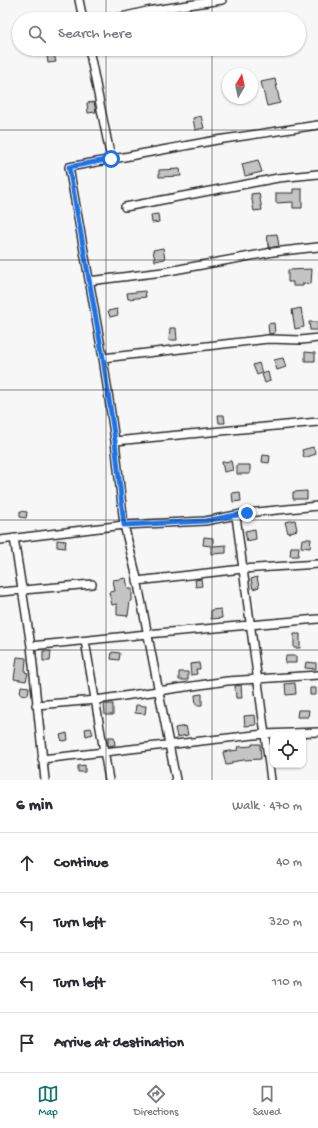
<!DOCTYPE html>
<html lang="en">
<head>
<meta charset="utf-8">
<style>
  body { margin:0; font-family:"Gochi Hand",sans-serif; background:#f2f2f3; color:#2b2b33 }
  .controls { position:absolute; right:12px; bottom:12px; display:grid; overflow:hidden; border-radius:8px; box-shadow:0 1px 3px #0004 }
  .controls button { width:36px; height:36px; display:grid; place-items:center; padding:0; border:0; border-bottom:1px solid #e1e1e2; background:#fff; color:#2b2b33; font:20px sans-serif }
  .compass { position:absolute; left:222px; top:68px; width:36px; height:36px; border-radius:50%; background:#fff; box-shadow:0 1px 3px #0004; rotate:9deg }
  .stop { position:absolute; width:12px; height:12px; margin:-9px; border:3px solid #1a73e8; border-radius:50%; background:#fff }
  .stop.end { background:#1a73e8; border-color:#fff; box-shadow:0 1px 4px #0008 }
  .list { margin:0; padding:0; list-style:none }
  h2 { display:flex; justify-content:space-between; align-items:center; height:52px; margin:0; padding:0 16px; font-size:17px }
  h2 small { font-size:13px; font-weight:400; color:#7c7c81 }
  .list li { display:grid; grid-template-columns:26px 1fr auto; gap:12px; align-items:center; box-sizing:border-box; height:60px; padding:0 16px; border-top:1px solid #e1e1e2 }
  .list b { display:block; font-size:15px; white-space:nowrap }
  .list em { font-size:13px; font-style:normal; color:#7c7c81 }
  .icon { flex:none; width:22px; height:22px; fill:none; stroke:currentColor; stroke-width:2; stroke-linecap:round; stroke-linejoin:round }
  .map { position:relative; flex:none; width:318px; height:780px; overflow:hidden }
  .search { position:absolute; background:#fff; box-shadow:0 1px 3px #0004; left:12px; right:12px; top:12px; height:44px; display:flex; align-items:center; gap:10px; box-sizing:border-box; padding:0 14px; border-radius:22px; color:#7c7c81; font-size:15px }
  .sheet { height:292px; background:#fff }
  nav { display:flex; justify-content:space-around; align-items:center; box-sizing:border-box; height:56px; border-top:1px solid #e1e1e2; background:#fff; font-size:11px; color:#7c7c81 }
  nav a { display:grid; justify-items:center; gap:2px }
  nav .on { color:#0f766e }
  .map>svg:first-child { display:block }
  .building { fill:#c4c4c4; stroke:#2b2b2b }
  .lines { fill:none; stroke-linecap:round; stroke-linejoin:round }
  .street-casing { stroke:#2b2b2b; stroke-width:10 }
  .street { stroke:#fff; stroke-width:7 }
  .route { stroke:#1a73e8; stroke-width:5 }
  .grid { fill:none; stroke:#2b2b2b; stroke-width:1; stroke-opacity:0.55 }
</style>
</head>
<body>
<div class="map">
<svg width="318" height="780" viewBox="0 0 318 780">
  <rect width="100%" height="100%" fill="#f7f7f7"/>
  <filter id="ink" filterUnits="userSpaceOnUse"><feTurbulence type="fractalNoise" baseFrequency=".025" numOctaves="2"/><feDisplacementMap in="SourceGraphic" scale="8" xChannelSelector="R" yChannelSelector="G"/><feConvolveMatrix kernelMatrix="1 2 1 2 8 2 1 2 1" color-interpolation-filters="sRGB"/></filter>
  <g filter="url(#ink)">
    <path class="building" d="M54 54 56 62 48 63 47 55Z
      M275 79 280 103 267 106 261 82Z
      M94 102 96 112 88 113 87 103Z
      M201 116 204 128 195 130 193 118Z
      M258 160 262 172 245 176 242 164Z
      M180 169 181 176 159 177V170Z
      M293 189H302V208H293V202L276 203V193H293Z
      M259 193 262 210 254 211 251 194Z
      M158 214 159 222 152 223 151 215Z
      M277 234 279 246 269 248 267 235Z
      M163 248 165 259 155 261 153 250Z
      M312 269 311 284 303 283V286H293V282H288V270Z
      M145 291 146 297 128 299 127 293Z
      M301 308 304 327 295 329 292 310Z
      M117 309 118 315 110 317 108 311Z
      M309 322H318V330H310Z
      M274 323 275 333 269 334 268 324Z
      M170 328H176L177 340H169Z
      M305 352 315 353V361H305Z
      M283 358 286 367 277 370 274 360Z
      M259 363 262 373 257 375 253 365Z
      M268 372 270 381 265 383 262 374Z
      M218 415H224L225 423H219Z
      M313 447 316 454 304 458 302 450Z
      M263 455 270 456 269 463 262 462Z
      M231 461 233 470 224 472 222 462Z
      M237 465H250V474H237Z
      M307 491V499H293V492Z
      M240 492 241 501 233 502 232 493Z
      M20 511 27 512 26 518 20 517Z
      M295 520 297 530 288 533 285 522Z
      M255 529 256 539 247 541 245 531Z
      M204 537 213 538V546L226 545V553L211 554V546L203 545Z
      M302 539H311L310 548 301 547Z
      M57 540 66 541 65 548 57 547Z
      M291 547H299L298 556H290Z
      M257 577 259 587 253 589 251 579Z
      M126 578 128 589H132V601H130L128 616 117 615V604L112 605 109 592 115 591 113 580Z
      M201 579 202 586 196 587 195 580Z
      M221 609 222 618 211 619V610Z
      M294 634H300V648H294Z
      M43 651H51L50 661H43Z
      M112 652 120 653 119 660 111 659Z
      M286 656H296V663H285Z
      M17 657 26 658 25 672 28 673 26 681 14 679Z
      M306 662 316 663V669L305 668Z
      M199 663 200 669H196L197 674 191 675 190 664Z
      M179 672H188V680H179Z
      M295 683 296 694 286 695 285 684Z
      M241 685 242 698H236L235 686Z
      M21 686 29 687 28 695 20 694Z
      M310 688H316V695H310Z
      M202 694V705H196L195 695Z
      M104 704H113V715H105Z
      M136 705 146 706 145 714 135 713Z
      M298 710H309L308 717H297Z
      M255 715 256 725 245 726 244 716Z
      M186 726 188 735 177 737 175 728Z
      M91 728 93 734 86 736 85 729Z
      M67 733 68 740 62 741 60 735Z
      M108 737H114L115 745 108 746Z
      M252 744H260L261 759 244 760 232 762V764L226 765 223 752 238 750 237 747 252 746Z
      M85 765V772H78V766Z"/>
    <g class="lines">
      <defs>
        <path id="street" d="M79 0 83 19
          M113 19 147 11 222 0
          M89 49 111 159
          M125 207 278 178 318 174
          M89 281 163 272 273 252 318 247
          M103 358 268 339 301 340 318 338
          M115 441 318 422
          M236 516 271 780
          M14 538 31 646 45 780
          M0 540 124 525 205 521 247 513 318 506
          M137 581 242 569 318 564
          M0 592 92 584
          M85 641 109 780
          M31 646 147 634 318 619
          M36 705 96 700 227 681 318 675
          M42 759 264 734 318 732
          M176 780 136 574 124 525 115 441 103 358 69 167 217 140 318 125"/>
      </defs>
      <use href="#street" class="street-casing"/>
      <use href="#street" class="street"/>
    </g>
  </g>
  <g class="lines" filter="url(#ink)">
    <path class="route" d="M111 159 69 167 103 358 115 441 124 525 205 521 247 513"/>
  </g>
  <path class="grid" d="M106 0V19M212 0V19M106 49V780M212 49V780M0 130H318M0 260H318M0 390H318M0 520H318M0 650H318"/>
</svg>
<div class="controls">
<button><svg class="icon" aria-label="locate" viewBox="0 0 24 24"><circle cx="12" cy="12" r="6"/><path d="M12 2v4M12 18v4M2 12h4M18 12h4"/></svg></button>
</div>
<svg class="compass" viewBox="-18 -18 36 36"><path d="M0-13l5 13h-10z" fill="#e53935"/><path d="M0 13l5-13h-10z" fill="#7c7c81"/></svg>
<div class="stop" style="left:111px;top:159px"></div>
<div class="stop end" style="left:247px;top:513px"></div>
<div class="search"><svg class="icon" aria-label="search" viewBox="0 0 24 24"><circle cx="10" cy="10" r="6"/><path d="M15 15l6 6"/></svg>Search here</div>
</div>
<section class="sheet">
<h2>6 min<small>Walk · 470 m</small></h2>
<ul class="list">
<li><svg class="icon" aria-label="ahead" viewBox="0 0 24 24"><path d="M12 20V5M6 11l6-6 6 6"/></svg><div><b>Continue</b></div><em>40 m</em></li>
<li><svg class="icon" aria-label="left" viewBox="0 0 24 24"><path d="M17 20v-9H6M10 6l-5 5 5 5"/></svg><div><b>Turn left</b></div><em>320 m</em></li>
<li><svg class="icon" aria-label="left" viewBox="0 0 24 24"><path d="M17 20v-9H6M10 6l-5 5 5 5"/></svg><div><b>Turn left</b></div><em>110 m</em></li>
<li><svg class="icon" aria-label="arrive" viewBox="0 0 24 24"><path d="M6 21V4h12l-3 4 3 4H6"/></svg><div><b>Arrive at destination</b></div></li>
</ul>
</section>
<nav>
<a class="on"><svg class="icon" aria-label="map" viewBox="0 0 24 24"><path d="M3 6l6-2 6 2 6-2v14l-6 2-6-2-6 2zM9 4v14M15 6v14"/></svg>Map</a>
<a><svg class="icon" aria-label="directions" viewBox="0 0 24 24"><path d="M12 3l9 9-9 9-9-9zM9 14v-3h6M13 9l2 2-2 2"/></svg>Directions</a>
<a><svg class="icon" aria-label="saved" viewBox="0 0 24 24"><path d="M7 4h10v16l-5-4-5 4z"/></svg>Saved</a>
</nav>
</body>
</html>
